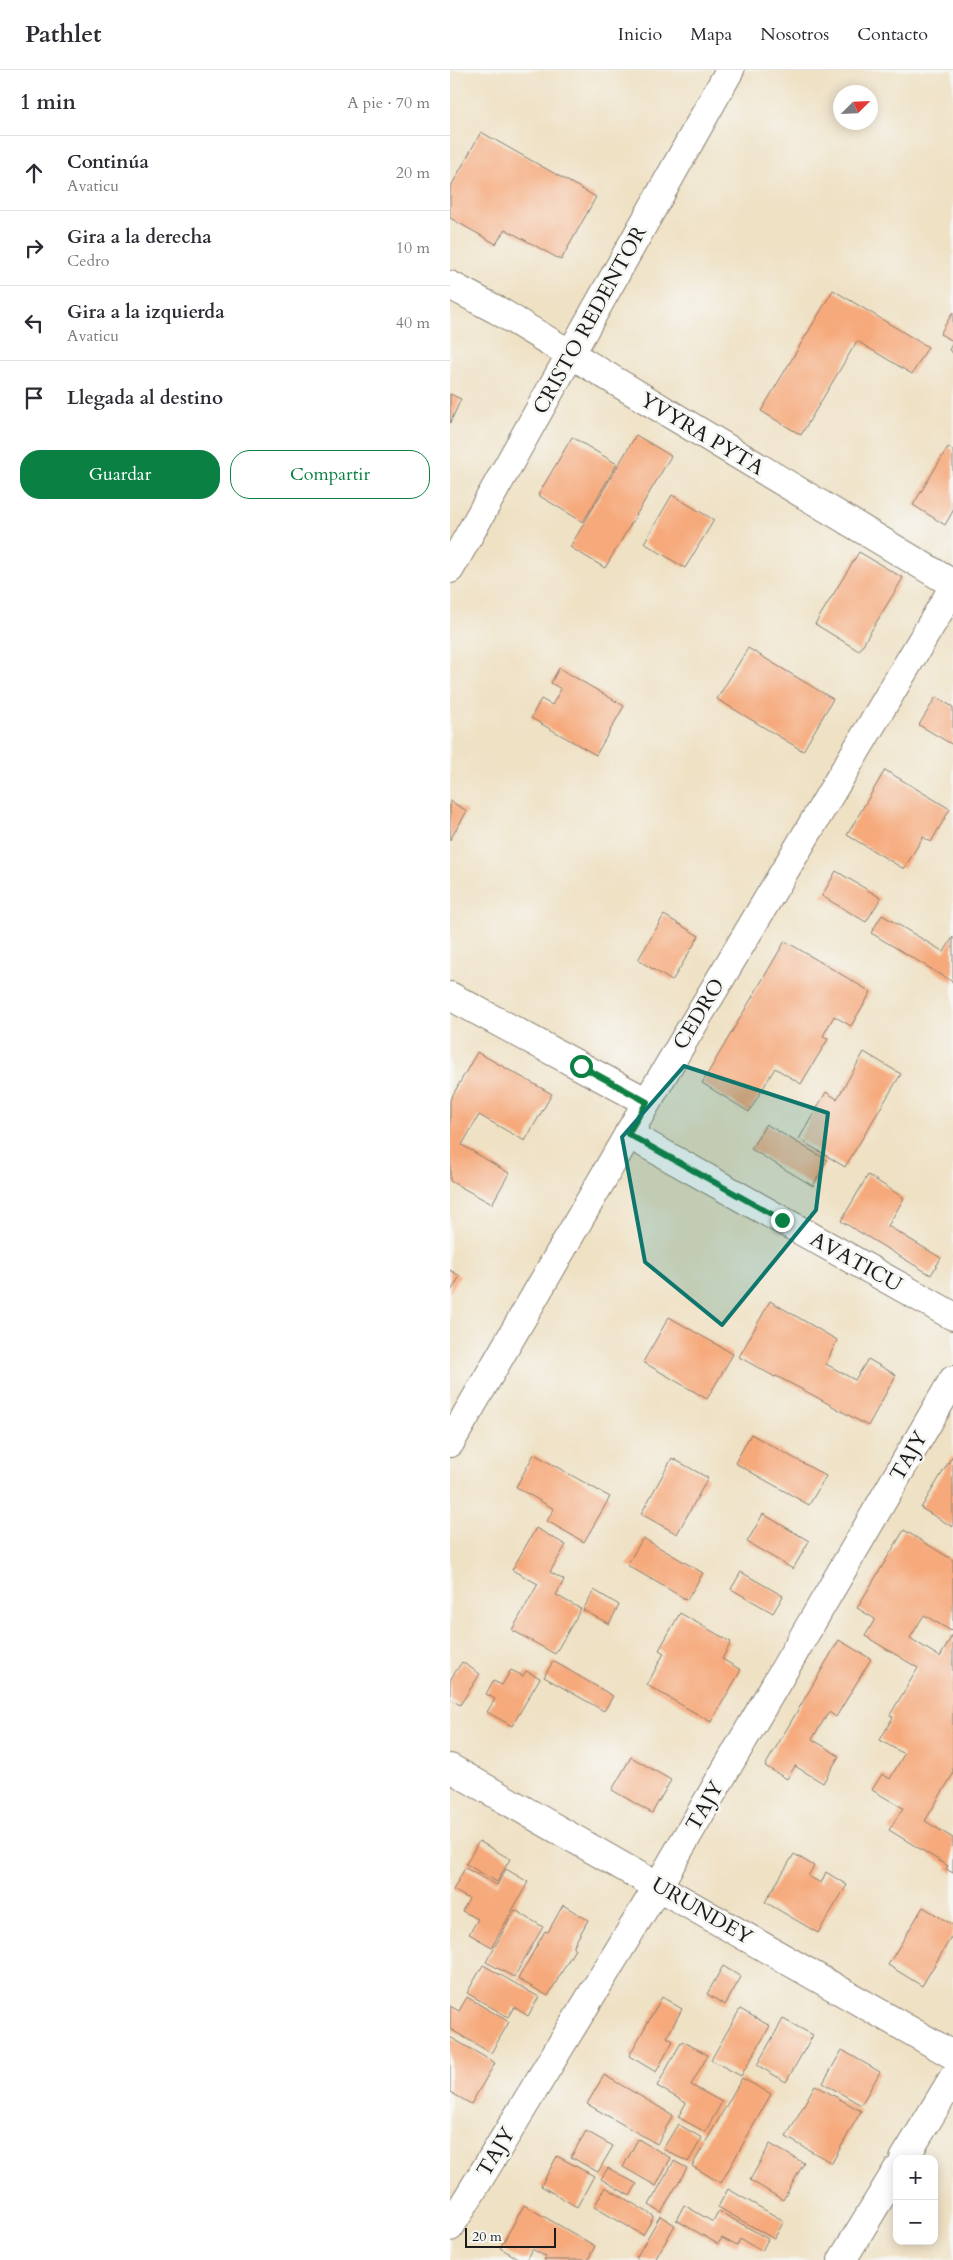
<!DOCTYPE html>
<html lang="es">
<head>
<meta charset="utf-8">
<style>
  body { margin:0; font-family:Cardo,serif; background:#f7f7f7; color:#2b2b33 }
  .controls { position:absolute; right:15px; bottom:15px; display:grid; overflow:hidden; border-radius:10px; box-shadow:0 2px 12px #0003 }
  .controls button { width:45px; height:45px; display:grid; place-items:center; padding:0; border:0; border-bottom:1px solid #e1e1e2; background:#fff; color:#2b2b33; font:25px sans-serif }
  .compass { position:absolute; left:383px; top:15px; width:45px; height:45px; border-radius:50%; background:#fff; box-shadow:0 2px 12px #0003; rotate:66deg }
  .scale { position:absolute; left:15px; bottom:12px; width:91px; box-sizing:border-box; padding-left:5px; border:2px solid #1c1c1c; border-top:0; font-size:14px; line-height:18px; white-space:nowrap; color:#1c1c1c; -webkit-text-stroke:4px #f6f6f2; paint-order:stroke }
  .stop { position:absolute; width:15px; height:15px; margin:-11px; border:4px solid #0b8043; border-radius:50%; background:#fff }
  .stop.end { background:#0b8043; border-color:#fff; box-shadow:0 1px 5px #0008 }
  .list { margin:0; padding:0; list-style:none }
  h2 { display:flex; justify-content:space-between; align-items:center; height:65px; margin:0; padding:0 20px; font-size:21px }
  h2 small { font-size:16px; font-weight:400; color:#7c7c81 }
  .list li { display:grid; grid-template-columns:32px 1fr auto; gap:15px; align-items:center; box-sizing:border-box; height:75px; padding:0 20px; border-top:1px solid #e1e1e2 }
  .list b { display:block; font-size:19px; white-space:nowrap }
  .list p { margin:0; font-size:16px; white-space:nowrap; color:#7c7c81 }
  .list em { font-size:16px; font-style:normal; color:#7c7c81 }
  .actions { display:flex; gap:10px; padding:15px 20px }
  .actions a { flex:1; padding:11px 0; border:1px solid #0b8043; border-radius:20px; text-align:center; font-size:18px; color:#0b8043 }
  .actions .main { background:#0b8043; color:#fff }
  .icon { flex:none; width:28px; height:28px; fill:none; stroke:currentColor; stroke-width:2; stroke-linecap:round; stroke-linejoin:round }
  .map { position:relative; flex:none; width:503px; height:2190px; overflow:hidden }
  header { display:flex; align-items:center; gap:30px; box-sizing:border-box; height:70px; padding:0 25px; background:#fff; border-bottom:1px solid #e1e1e2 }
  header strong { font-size:24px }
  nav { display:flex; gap:28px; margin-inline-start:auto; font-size:18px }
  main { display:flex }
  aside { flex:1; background:#fff }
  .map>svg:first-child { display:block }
  .building { fill:#f6a97a }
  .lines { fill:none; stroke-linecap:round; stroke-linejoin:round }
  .street-casing { stroke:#867e70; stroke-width:30 }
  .street { stroke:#fff; stroke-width:28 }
  .route { stroke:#0b8043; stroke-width:6 }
  .marked { fill:#0f766e; fill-opacity:0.2; stroke:#0f766e; stroke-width:4; stroke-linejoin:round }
  .labels { text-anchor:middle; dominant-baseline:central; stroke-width:5; stroke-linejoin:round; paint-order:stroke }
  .street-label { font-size:21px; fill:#1c1c1c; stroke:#f6f6f2 }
</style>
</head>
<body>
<header>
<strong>Pathlet</strong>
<nav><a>Inicio</a><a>Mapa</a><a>Nosotros</a><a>Contacto</a></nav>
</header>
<main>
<aside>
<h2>1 min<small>A pie · 70 m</small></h2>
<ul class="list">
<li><svg class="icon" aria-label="ahead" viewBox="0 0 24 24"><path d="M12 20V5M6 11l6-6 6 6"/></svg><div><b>Continúa</b><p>Avaticu</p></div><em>20 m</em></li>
<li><svg class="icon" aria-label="right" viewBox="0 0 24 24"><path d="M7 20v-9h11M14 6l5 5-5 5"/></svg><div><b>Gira a la derecha</b><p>Cedro</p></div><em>10 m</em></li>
<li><svg class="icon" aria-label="left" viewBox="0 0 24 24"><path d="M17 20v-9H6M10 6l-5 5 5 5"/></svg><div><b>Gira a la izquierda</b><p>Avaticu</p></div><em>40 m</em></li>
<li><svg class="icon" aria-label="arrive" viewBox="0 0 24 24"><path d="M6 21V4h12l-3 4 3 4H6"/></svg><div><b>Llegada al destino</b></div></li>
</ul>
<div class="actions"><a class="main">Guardar</a><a>Compartir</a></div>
</aside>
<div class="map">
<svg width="503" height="2190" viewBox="0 0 503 2190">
  <rect width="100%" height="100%" fill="#f6f6f2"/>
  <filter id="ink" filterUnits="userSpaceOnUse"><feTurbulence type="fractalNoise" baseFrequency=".02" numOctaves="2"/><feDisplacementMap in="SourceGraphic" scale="10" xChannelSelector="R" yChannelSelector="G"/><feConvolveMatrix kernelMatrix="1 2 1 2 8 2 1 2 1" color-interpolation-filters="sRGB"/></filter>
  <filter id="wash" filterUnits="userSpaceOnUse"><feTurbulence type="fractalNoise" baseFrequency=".0096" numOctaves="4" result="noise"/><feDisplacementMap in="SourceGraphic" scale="20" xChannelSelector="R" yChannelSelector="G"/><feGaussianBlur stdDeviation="1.12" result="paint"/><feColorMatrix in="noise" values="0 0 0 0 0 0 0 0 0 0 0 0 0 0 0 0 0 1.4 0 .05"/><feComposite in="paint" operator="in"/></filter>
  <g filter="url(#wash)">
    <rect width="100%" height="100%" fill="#efe1c4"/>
    <g id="blocks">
      <path class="building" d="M31 62 146 127 111 190 55 159 46 174 0 148V118Z
        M383 220 478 277 462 304 407 271 351 365 311 341Z
        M503 242V271L490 264Z
        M503 272V283L499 280Z
        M0 324 11 329 0 353Z
        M186 365 221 386 155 498 120 477Z
        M122 367 167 394 133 452 88 425Z
        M498 377 503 380V441L495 455 463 435Z
        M222 425 264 450 235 498 194 473Z
        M409 482 453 508 409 581 365 554Z
        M298 578 383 629 353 681 267 629Z
        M109 598 174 636 146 685 81 648 91 629 102 635 111 619 101 613Z
        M486 627 503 637V675L469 655Z
        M435 700 500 739 481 772 473 767 454 799 397 765Z
        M0 731 17 741 0 770Z
        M386 801 431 828 416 852 372 826Z
        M214 845 249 866 222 911 188 890Z
        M432 845 494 882 503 867V912L421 863Z
        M335 871 421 922 401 956 384 946 373 966 378 969 351 1014 325 998 299 1042 252 1013Z
        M27 982 102 1024 75 1071 29 1045 12 1075 59 1103 42 1134 0 1111V1030Z
        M414 982 451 1004 395 1097 349 1069 376 1022 387 1029Z
        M316 1054 377 1090 363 1116 301 1079Z
        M418 1105 454 1128 438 1156 491 1188 481 1205 391 1151Z
        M0 1200 10 1206 0 1223Z
        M320 1231 387 1270 376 1294 405 1310 418 1289 446 1305 418 1356 359 1323 326 1306 325 1307 289 1287Z
        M219 1247 283 1284 257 1329 193 1292Z
        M301 1364 376 1406 359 1435 285 1393Z
        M84 1384 160 1427 134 1472 97 1451 104 1439 66 1417Z
        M503 1385V1457L471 1438Z
        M222 1388 258 1408 227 1464 191 1444Z
        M313 1444 359 1471 343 1499 297 1472Z
        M86 1458 116 1475 100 1502 114 1510 106 1525 131 1539 105 1584 62 1560 88 1514 62 1500Z
        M454 1460 503 1490V1562L474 1545 460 1568 490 1587 503 1564V1704L475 1751 503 1768V1803L496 1799 498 1796 439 1760 453 1738 422 1720 432 1704 440 1709 454 1684 430 1670 443 1647 440 1645 468 1598 415 1566 425 1549 407 1538Z
        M193 1468 253 1503 237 1530 177 1495Z
        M291 1502 333 1526 323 1543 281 1519Z
        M144 1520 169 1535 159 1554 133 1540Z
        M230 1543 281 1572 272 1589 291 1600 261 1652 197 1615 214 1583 209 1580Z
        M389 1570 421 1589 386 1647 379 1642 362 1669 389 1686 373 1713 345 1696 337 1709 315 1696Z
        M103 1591 163 1626 154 1641 94 1607Z
        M12 1592 30 1604 10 1635 0 1629V1610Z
        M61 1600 73 1606 76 1601 90 1608 62 1656 37 1642 45 1629 36 1624 43 1611 52 1615Z
        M181 1687 221 1710 202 1743 162 1720Z
        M29 1771 60 1789 47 1812 16 1794Z
        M344 1784 364 1796 358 1806 371 1813 376 1802 397 1815 368 1863 315 1832Z
        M15 1798 47 1815 56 1799 78 1812 42 1877 19 1864 28 1849 12 1841 19 1829 3 1820Z
        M113 1835 138 1850 123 1877 125 1879 98 1926 68 1909 95 1861 98 1862Z
        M473 1837 503 1855V1864L472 1916 438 1895Z
        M65 1840 93 1857 64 1907 36 1892Z
        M33 1895 89 1927 78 1946 64 1937 58 1947 17 1923Z
        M273 1896 291 1907 275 1935 257 1924Z
        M17 1927 59 1952 41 1983 0 1959V1936L9 1941Z
        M212 1927 232 1939 217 1967 223 1971 206 2002 179 1986Z
        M290 1939 320 1956 291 2006 261 1990Z
        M333 1949 363 1965 336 2012 307 1995Z
        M0 1967 45 1993 21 2034 0 2022Z
        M232 1971 258 1985 241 2015 272 2032 255 2062 228 2047 236 2033 207 2016Z
        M392 1980 430 2002 411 2035 373 2013Z
        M154 2005 223 2045 207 2074 137 2034Z
        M292 2008 321 2024 271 2113 242 2096Z
        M365 2015 411 2041 382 2093 336 2067Z
        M228 2054 252 2068 238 2092 213 2079Z
        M136 2061 163 2076 148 2102 121 2087Z
        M188 2069 221 2088 206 2116 173 2097Z
        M320 2074 354 2093 333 2130 300 2110Z
        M107 2086 144 2106 127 2137 91 2116Z
        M224 2091 237 2098 211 2142 199 2135Z
        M158 2098 187 2114 180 2126 151 2109Z
        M155 2117 204 2146 193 2165 144 2137Z
        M278 2119 334 2151 324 2169 268 2137Z
        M74 2135 145 2176 138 2190H94L96 2187 82 2179 76 2190H71L50 2178Z
        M234 2135 263 2152 269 2141 318 2169 312 2181 290 2169 287 2176 272 2168 268 2174 226 2150Z
        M210 2146 225 2155 205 2190H189L186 2188Z"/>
    </g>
  </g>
  <g filter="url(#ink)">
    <use href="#blocks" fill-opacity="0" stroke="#867e70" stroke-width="1"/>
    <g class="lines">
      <defs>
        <path id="street" d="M0 215 47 240 503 514
          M0 499 280 0
          M0 926 197 1032
          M178 1064 503 1246
          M0 1373 197 1032 503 518
          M0 1698 503 1985
          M454 2089 503 2008
          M0 2157 208 1816 503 1310
          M392 2190 447 2100"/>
      </defs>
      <use href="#street" class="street-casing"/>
      <use href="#street" class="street"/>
    </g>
  </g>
  <g class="lines" filter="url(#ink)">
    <path class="route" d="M131 996 197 1032 178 1064 332 1150"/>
  </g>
  <path class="marked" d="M234 996 378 1043 366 1140 272 1255 195 1192 172 1067Z"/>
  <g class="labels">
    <g class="street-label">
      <text transform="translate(140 250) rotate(-61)">CRISTO REDENTOR</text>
      <text transform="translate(252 364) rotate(31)">YVYRA PYTA</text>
      <text transform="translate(249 944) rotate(-59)">CEDRO</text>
      <text transform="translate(406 1192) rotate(29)">AVATICU</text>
      <text transform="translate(459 1386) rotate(-60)">TAJY</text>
      <text transform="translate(255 1736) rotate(-60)">TAJY</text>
      <text transform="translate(252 1841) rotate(30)">URUNDEY</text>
      <text transform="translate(46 2082) rotate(-59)">TAJY</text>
    </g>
  </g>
</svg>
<div class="controls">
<button>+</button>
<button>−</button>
</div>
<svg class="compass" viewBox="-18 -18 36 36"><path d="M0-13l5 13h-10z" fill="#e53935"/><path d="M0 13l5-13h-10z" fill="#7c7c81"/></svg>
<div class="scale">20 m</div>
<div class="stop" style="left:131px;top:996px"></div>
<div class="stop end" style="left:332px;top:1150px"></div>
</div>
</main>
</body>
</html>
